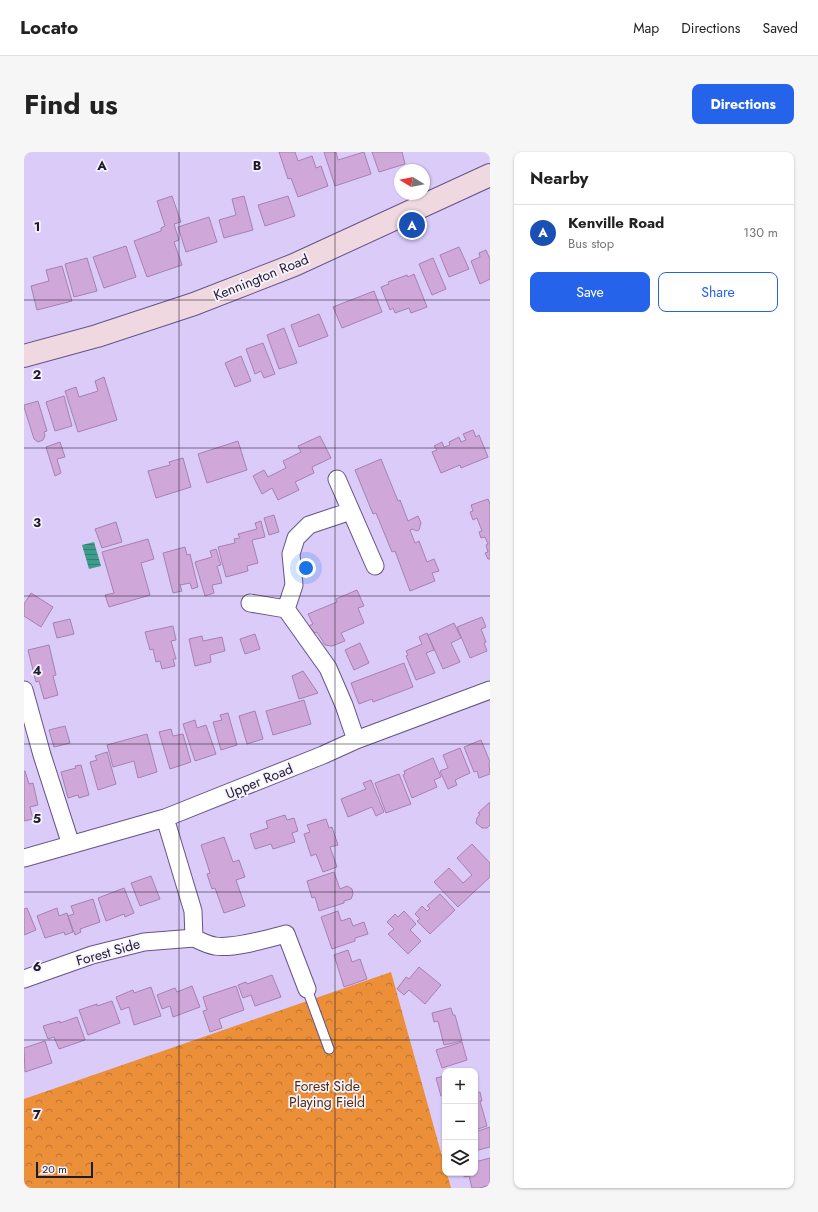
<!DOCTYPE html>
<html lang="en">
<head>
<meta charset="utf-8">
<style>
  body { margin:0; font-family:Jost,sans-serif; background:#f6f6f6; color:#222 }
  .controls { position:absolute; right:12px; bottom:12px; display:grid; overflow:hidden; border-radius:8px; box-shadow:0 1px 3px #0004 }
  .controls button { width:36px; height:36px; display:grid; place-items:center; padding:0; border:0; border-bottom:1px solid #e0e0e0; background:#fff; color:#222; font:20px sans-serif }
  .compass { position:absolute; left:370px; top:12px; width:36px; height:36px; border-radius:50%; background:#fff; box-shadow:0 1px 3px #0004; rotate:280deg }
  .scale { position:absolute; left:12px; bottom:10px; width:57px; box-sizing:border-box; padding-left:4px; border:2px solid #20192e; border-top:0; font-size:11px; line-height:14px; white-space:nowrap; color:#20192e; -webkit-text-stroke:3px #f6f3ff; paint-order:stroke }
  .you { position:absolute; left:282px; top:416px; width:14px; height:14px; margin:-10px; border:3px solid #fff; border-radius:50%; background:#1a73e8; box-shadow:0 0 0 6px #1a73e833 }
  .badge { display:grid; place-items:center; width:26px; height:26px; border-radius:50%; background:#2563eb; color:#fff; font-size:13px; font-weight:700 }
  .pin { position:absolute; translate:-50% -50%; border:2px solid #fff; box-shadow:0 1px 4px #0006 }
  .list { margin:0; padding:0; list-style:none }
  h2 { display:flex; justify-content:space-between; align-items:center; height:52px; margin:0; padding:0 16px; font-size:17px }
  h2 small { font-size:13px; font-weight:400; color:#767676 }
  .list li { display:grid; grid-template-columns:26px 1fr auto; gap:12px; align-items:center; box-sizing:border-box; height:56px; padding:0 16px; border-top:1px solid #e0e0e0 }
  .list b { display:block; font-size:15px; white-space:nowrap }
  .list p { margin:0; font-size:13px; white-space:nowrap; color:#767676 }
  .list em { font-size:13px; font-style:normal; color:#767676 }
  .actions { display:flex; gap:8px; padding:12px 16px }
  .actions a { flex:1; padding:9px 0; border:1px solid #2563eb; border-radius:8px; text-align:center; font-size:14px; color:#2563eb }
  .actions .main { background:#2563eb; color:#fff }
  .icon { flex:none; width:22px; height:22px; fill:none; stroke:currentColor; stroke-width:2; stroke-linecap:round; stroke-linejoin:round }
  .map { position:relative; flex:none; width:466px; height:1036px; overflow:hidden; border-radius:8px }
  header { display:flex; align-items:center; gap:24px; box-sizing:border-box; height:56px; padding:0 20px; background:#fff; border-bottom:1px solid #e0e0e0 }
  header strong { font-size:19px }
  nav { display:flex; gap:22px; margin-inline-start:auto; font-size:14px }
  .intro { display:flex; align-items:center; justify-content:space-between; box-sizing:border-box; height:96px; padding:0 24px }
  h1 { margin:0; font-size:28px }
  .button { padding:10px 18px; border-radius:8px; background:#2563eb; color:#fff; font-size:14px; font-weight:700 }
  main { display:flex; gap:24px; padding:0 24px }
  aside { flex:1; background:#fff; border-radius:8px; box-shadow:0 1px 3px #0004 }
  .map>svg:first-child { display:block }
  .park { fill:url(#park-crowns) }
  .water { fill:url(#water-rules) }
  .building { fill:#cfa8d9; stroke:#a681b0 }
  .lines { fill:none; stroke-linecap:round; stroke-linejoin:round }
  .lane-casing { stroke:#655486; stroke-width:11 }
  .street-casing { stroke:#655486; stroke-width:19 }
  .secondary-casing { stroke:#655486; stroke-width:24 }
  .lane { stroke:#fff; stroke-width:9 }
  .street { stroke:#fff; stroke-width:17 }
  .secondary { stroke:#efd8e0; stroke-width:22 }
  .grid { fill:none; stroke:#20192e; stroke-width:1; stroke-opacity:0.55 }
  .labels { text-anchor:middle; dominant-baseline:central; stroke-width:3.5; stroke-linejoin:round; paint-order:stroke }
  .street-label { font-size:14px; fill:#20192e; stroke:#f6f3ff }
  .park-label { font-size:14px; fill:#532d08; stroke:#f6f3ff }
  .grid-label { font-size:13px; text-anchor:middle; font-weight:bold; fill:#20192e; stroke:#f6f3ff; stroke-width:3.5; stroke-linejoin:round; paint-order:stroke }
</style>
</head>
<body>
<header>
<strong>Locato</strong>
<nav><a>Map</a><a>Directions</a><a>Saved</a></nav>
</header>
<div class="intro"><h1>Find us</h1><a class="button">Directions</a></div>
<main>
<div class="map">
<svg width="466" height="1036" viewBox="0 0 466 1036">
  <defs>
    <pattern id="park-crowns" width="20" height="18" patternUnits="userSpaceOnUse"><rect width="20" height="18" fill="#eb8f39"/><path d="M2 6a3 3 0 1 1 6 0M12 15a3 3 0 1 1 6 0" fill="none" stroke="#be7430"/></pattern>
    <pattern id="water-rules" width="6" height="5" patternUnits="userSpaceOnUse"><rect width="6" height="5" fill="#3e9c8b"/><path d="M0 2.5h6" fill="none" stroke="#347e72"/></pattern>
  </defs>
  <rect width="100%" height="100%" fill="#dacbf9"/>
  <path class="park" d="M367 820 421 1015V1021H423L427 1036H0V947Z"/>
  <path class="water" d="M70 390 77 414 65 417 58 393Z"/>
  <path class="building" d="M255 0H271L274 9 288 4 292 16 297 14 304 34 274 45 267 26 264 27Z
    M300 0H312L314 8 340 0 347 22 311 34Z
    M348 0H378L381 12 355 20Z
    M148 44 157 70 150 72 155 88 150 90 158 113 123 125 110 89 137 79V76L141 74 133 49Z
    M220 44 229 78 200 86 195 68 212 63 208 47Z
    M264 44 271 64 241 74 234 53Z
    M185 65 193 90 162 100 154 75Z
    M102 94 112 125 80 136 69 105Z
    M435 95 445 117 425 125 416 103Z
    M462 98 466 107V127L456 132 447 109 456 105 455 101Z
    M63 106 73 139 50 145 41 112Z
    M409 106 422 137 408 143 395 112Z
    M38 114 48 149 13 158 7 134 25 129 22 118Z
    M390 122 403 155 387 161 385 156 371 161 369 156 366 158 357 135 365 132 364 130 383 123 384 125Z
    M350 139 358 160 318 176 309 155Z
    M295 162 304 184 275 195 267 173Z
    M260 176 273 211 255 217 243 183Z
    M239 191 251 222 240 226 237 219 231 222 222 197Z
    M217 204 227 229 211 235 201 211Z
    M80 225 93 268 54 280 41 239 52 235 55 245 74 239 71 229Z
    M40 244 48 274 31 279 22 250Z
    M14 249 23 279 20 280 21 284 19 288 14 290 10 287 0 255V253Z
    M449 278 452 285 455 283 464 305 437 316 436 313 417 321 408 300 413 298 410 294 418 290 420 295 426 293 425 290 435 285 437 290 442 288 439 282Z
    M296 284 307 306 288 315 290 321 271 330 275 338 254 348 248 336 238 342 229 324 240 318 244 325 262 316 259 309 277 300 274 294Z
    M214 289 223 318 183 331 174 302Z
    M36 290 41 305 33 307 37 321 31 324 22 295Z
    M159 306 167 335 132 346 124 319 146 313 145 310Z
    M357 307 374 349 376 348 384 369 394 364 397 371 395 378 392 379 389 377 386 378 391 391 395 389 403 410 410 407 415 419 408 421 411 429 386 439 371 399 368 400 352 361 349 362 331 318Z
    M464 347 466 352V407H464L461 401 464 400 462 393 464 392 461 385 457 386 455 380 458 379 453 366 449 368 446 360 449 359 447 353Z
    M250 363 255 380 245 383 240 366Z
    M237 369 241 385 228 388 234 411 223 414 224 419 202 425 194 395 211 391 210 387 216 386 214 382 233 377 231 371Z
    M92 370 98 390 78 396 71 377Z
    M124 387 130 407 117 411 126 443 85 455 81 443 90 441 78 400Z
    M161 395 163 403 166 402 174 435 168 437 166 431 156 433 158 439 149 441 139 401Z
    M192 397 197 413 193 414 198 431 188 433 190 441 181 444 171 410 188 405 186 399Z
    M333 438 340 454 334 456 340 471 317 481 321 489 308 494 301 493 293 480 288 482 285 474 289 472 284 462 313 450 312 447Z
    M7 441 29 455 17 475 0 464V452Z
    M458 465 462 475 457 477 462 490 460 491 463 499 446 506 433 475Z
    M46 467 50 482 33 486 29 471Z
    M430 471 437 486 427 491 436 510 419 517 404 483Z
    M149 474 152 488 147 489 152 507H149L151 514 138 517 136 509 132 510 129 497 126 498 121 480Z
    M403 481 410 498 402 501 411 521 392 528 382 504 384 503 382 499 398 492 395 485Z
    M231 482 236 497 221 502 216 487Z
    M178 484 179 489 198 485 201 499 186 503 187 510 171 514 165 487Z
    M336 491 345 511 330 518 321 498Z
    M25 493 32 523 29 524 34 543 20 547 15 529 12 530 4 498Z
    M380 511 389 535 349 550 348 547 335 552 327 531Z
    M279 519 294 541 275 547 268 524Z
    M280 548 287 572 249 583 242 559Z
    M231 559 239 587 223 592 215 564Z
    M204 561 213 593 197 598 189 570 198 568 196 563Z
    M171 568 173 576 182 573 192 602 171 609 159 572Z
    M41 574 46 591 30 595 25 578Z
    M147 577 149 584 159 582 167 610 146 617 135 580Z
    M123 582 133 620 114 626 110 609 89 615 83 593Z
    M457 588 466 610 465 612 466 622 455 626 453 619 450 620 440 595Z
    M436 596 446 621 431 628 433 633 424 637 416 619 424 616 419 603Z
    M83 600 92 632 74 638 66 610 73 608 71 604Z
    M409 606 417 625 410 628 413 635 388 646 379 623 381 622 380 619Z
    M57 613 65 643 55 646 54 643 44 646 37 620 52 616 51 614Z
    M0 619H1L5 632 9 631 14 653 6 655 9 667 0 669Z
    M375 622 387 652 362 661 351 631Z
    M347 628 360 660 352 664 348 655 324 665 317 647 342 637 339 631Z
    M466 650V673L463 676H458L452 671 453 666 456 662 454 661Z
    M261 663 263 668 270 666 274 679 268 681 271 690 249 697 247 692 231 697 226 682 244 676 242 669Z
    M302 667 305 676 308 675 314 693 306 695 313 715 299 720 292 702 287 704 280 682 286 680 283 673Z
    M200 685 209 710 215 708 221 725 212 728 221 754 200 761 191 736 188 737 183 722 186 721 177 693Z
    M448 692 466 711V725L434 755 410 730 425 716 439 731 448 723 433 706Z
    M310 720 316 737 323 734 328 737 329 742 327 747 320 749V751L295 759 291 745 288 746 283 729Z
    M127 724 136 747 116 754 107 731Z
    M100 736 110 761 101 765 100 762 82 769 74 746Z
    M416 742 431 758 406 782 393 769 396 767 391 762 398 754 403 759 406 756 403 754Z
    M69 747 76 770 56 777 57 780 51 783 44 764 50 762 47 754Z
    M3 756 12 778 0 783V757Z
    M33 756 35 764 43 761 49 780 41 783 40 780 21 786 13 764Z
    M314 759 317 769 326 766 329 774 340 770 344 782 331 786V789L308 797 297 765Z
    M380 759 392 772 386 778 397 789 384 802 364 782 370 777 363 770 371 762 374 765Z
    M324 798 328 810 336 807 343 827 320 835 310 803Z
    M395 815 417 833 401 852 385 838 380 843 373 837 382 825 385 827Z
    M248 823 257 845 231 854 227 843 219 846 214 833 222 830 223 832Z
    M168 834 176 855 149 865 146 854 138 857 133 843 151 836 153 840Z
    M212 834 220 858 195 867 198 876 186 880 179 859 183 858 179 845Z
    M127 835 137 864 110 873 105 855 97 858 92 845 109 838 110 841Z
    M88 849 96 871 64 883 55 858 73 852V854Z
    M427 856 429 863H431L438 889 420 893 414 869 410 870 408 861Z
    M53 865 61 888 35 897 30 885 24 887 19 874 36 869V871Z
    M21 889 28 911 1 920 0 896Z
    M438 890 443 908 418 916 412 898Z
    M421 924V943L417 944 412 926Z
    M456 940 458 949H456L463 974 451 978V941Z
    M466 975V995L451 999V980Z
    M466 1006V1033L456 1036H448L445 1024 441 1025 436 1021H451V1010Z"/>
  <g class="lines">
    <defs>
      <path id="lane" d="M283 837 305 897"/>
      <path id="street" d="M313 327 351 414
        M327 359 285 373 272 386 267 402 270 433 262 457 304 516 320 553 332 588
        M226 451 262 457
        M0 538 18 603 47 693
        M141 666 169 759 170 786C176 789 184 793 191 794 209 797 243 787 262 782L283 837
        M0 706 141 666 299 603 332 588 466 538
        M0 827 68 803 120 790 170 786"/>
      <path id="secondary" d="M0 204 73 184 170 152 270 113 466 23"/>
    </defs>
    <use href="#lane" class="lane-casing"/>
    <use href="#street" class="street-casing"/>
    <use href="#secondary" class="secondary-casing"/>
    <use href="#lane" class="lane"/>
    <use href="#street" class="street"/>
    <use href="#secondary" class="secondary"/>
  </g>
  <path class="grid" d="M155 0V1036M311 0V1036M0 148H466M0 296H466M0 444H466M0 592H466M0 740H466M0 888H466"/>
  <g class="labels">
    <g class="street-label">
      <text transform="translate(237 125) rotate(-22)">Kennington Road</text>
      <text transform="translate(235 629) rotate(-22)">Upper Road</text>
      <text transform="translate(84 800) rotate(-16)">Forest Side</text>
    </g>
    <g class="park-label">
      <text x="303" y="934">Forest Side<tspan x="303" dy="16">Playing Field</tspan></text>
    </g>
  </g>
  <g class="grid-label">
    <text x="78" y="18">A</text>
    <text x="233" y="18">B</text>
    <text x="13" y="79">1</text>
    <text x="13" y="227">2</text>
    <text x="13" y="375">3</text>
    <text x="13" y="523">4</text>
    <text x="13" y="671">5</text>
    <text x="13" y="819">6</text>
    <text x="13" y="967">7</text>
  </g>
</svg>
<div class="controls">
<button>+</button>
<button>−</button>
<button><svg class="icon" aria-label="layers" viewBox="0 0 24 24"><path d="M12 4l9 5-9 5-9-5zM3 14l9 5 9-5"/></svg></button>
</div>
<svg class="compass" viewBox="-18 -18 36 36"><path d="M0-13l5 13h-10z" fill="#e53935"/><path d="M0 13l5-13h-10z" fill="#767676"/></svg>
<div class="scale">20 m</div>
<div class="you"></div>
<div class="pin badge" style="left:388px;top:73px;background:#1a4fb4">A</div>
</div>
<aside>
<h2>Nearby<small></small></h2>
<ul class="list">
<li><span class="badge" style="background:#1a4fb4">A</span><div><b>Kenville Road</b><p>Bus stop</p></div><em>130 m</em></li>
</ul>
<div class="actions"><a class="main">Save</a><a>Share</a></div>
</aside>
</main>
</body>
</html>
